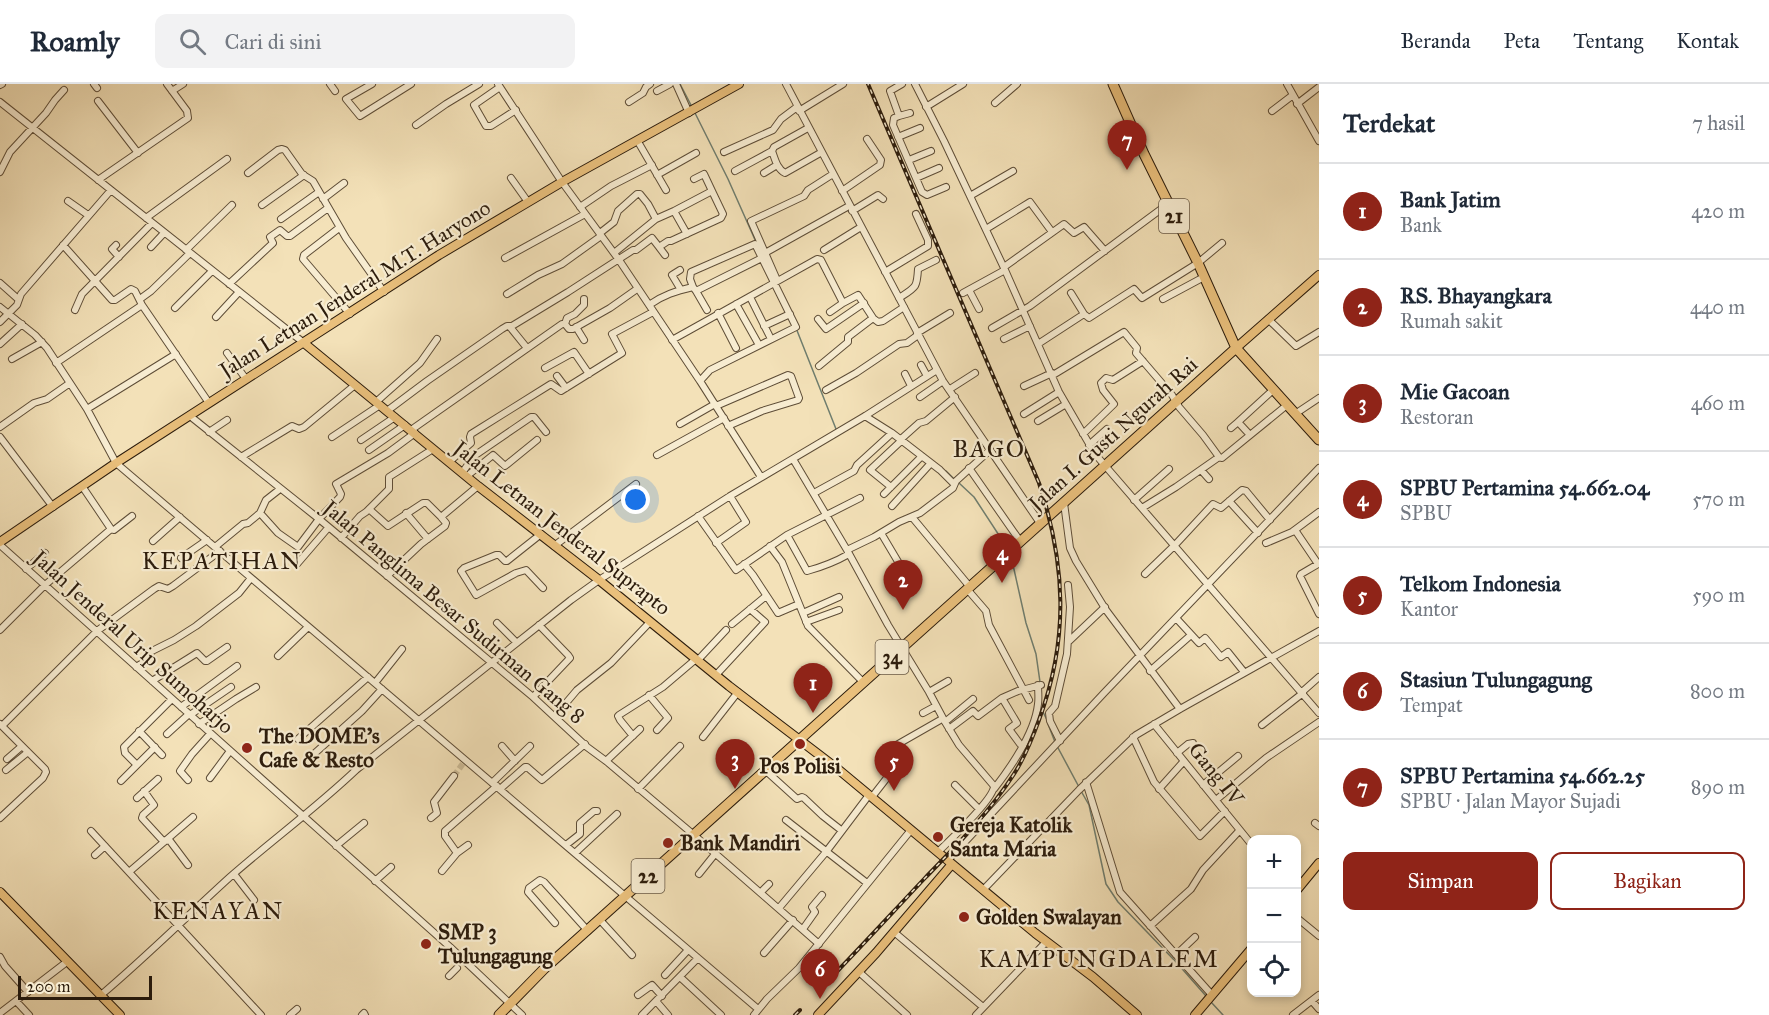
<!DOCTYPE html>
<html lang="id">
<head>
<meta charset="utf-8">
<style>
  body { margin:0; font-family:"IM FELL Great Primer",serif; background:#f2f2f3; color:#1f2937 }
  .controls { position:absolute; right:18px; bottom:18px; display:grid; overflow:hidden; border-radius:12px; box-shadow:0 3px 9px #0003 }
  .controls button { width:54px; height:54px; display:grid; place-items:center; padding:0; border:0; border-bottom:2px solid #e0e1e3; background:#fff; color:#1f2937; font:30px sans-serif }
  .scale { position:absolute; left:18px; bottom:15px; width:134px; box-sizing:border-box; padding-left:6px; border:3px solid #2c1c0c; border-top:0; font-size:16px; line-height:21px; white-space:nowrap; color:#2c1c0c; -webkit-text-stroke:4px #f7ecd1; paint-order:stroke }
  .you { position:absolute; left:636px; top:416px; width:21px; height:21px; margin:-15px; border:4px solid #fff; border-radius:50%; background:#1a73e8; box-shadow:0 0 0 9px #1a73e833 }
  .badge { display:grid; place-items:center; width:39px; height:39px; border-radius:50%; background:#8f2418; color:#fff; font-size:20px; font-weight:700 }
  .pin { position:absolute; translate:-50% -50px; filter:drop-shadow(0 2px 3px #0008) }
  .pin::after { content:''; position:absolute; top:32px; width:21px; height:18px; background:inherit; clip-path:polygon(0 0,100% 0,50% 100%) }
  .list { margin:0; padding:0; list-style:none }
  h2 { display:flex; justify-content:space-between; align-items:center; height:78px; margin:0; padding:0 24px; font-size:26px }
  h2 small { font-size:20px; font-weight:400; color:#747a83 }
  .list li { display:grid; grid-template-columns:39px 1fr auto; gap:18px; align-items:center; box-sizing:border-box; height:96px; padding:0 24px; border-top:2px solid #e0e1e3 }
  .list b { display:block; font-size:22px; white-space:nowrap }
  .list p { margin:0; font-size:20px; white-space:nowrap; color:#747a83 }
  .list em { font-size:20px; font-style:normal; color:#747a83 }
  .actions { display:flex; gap:12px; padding:18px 24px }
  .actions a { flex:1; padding:14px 0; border:2px solid #8f2418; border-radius:12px; text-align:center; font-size:21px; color:#8f2418 }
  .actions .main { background:#8f2418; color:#fff }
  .icon { flex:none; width:33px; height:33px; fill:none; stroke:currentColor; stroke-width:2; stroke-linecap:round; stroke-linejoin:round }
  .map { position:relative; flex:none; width:1319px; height:931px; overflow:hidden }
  header { display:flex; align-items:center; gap:36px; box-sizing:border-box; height:84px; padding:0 30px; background:#fff; border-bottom:2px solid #e0e1e3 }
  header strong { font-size:28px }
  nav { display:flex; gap:33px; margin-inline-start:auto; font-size:21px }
  .search { width:420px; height:54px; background:#f2f2f3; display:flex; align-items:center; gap:15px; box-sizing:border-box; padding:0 21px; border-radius:12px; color:#747a83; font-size:22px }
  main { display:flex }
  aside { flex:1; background:#fff }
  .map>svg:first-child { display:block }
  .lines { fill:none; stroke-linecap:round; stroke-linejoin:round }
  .stream { stroke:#6f7d6e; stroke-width:1.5 }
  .minor-tunnel { stroke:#cbba96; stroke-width:6; stroke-dasharray:6 3; stroke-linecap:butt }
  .minor-casing { stroke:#5e4d37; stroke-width:8 }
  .major-casing { stroke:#2c1c0c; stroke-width:10 }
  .highway-casing { stroke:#2c1c0c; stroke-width:11 }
  .minor { stroke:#f7ecd1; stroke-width:6 }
  .major { stroke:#eac07c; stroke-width:8 }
  .highway { stroke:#eac07c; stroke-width:9 }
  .rail-casing { stroke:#2c1c0c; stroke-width:4 }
  .rail { stroke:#f7ecd1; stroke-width:1.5; stroke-dasharray:4.5; stroke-linecap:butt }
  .poi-dot { fill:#8f2418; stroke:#f7ecd1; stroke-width:2 }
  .labels { text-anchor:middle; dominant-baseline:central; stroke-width:4.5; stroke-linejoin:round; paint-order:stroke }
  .shield { fill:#f7ecd1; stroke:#695a47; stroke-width:1.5 }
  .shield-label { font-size:20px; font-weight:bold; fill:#2c1c0c }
  .street-label { font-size:21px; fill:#2c1c0c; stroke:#f7ecd1 }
  .poi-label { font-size:21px; font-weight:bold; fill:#2c1c0c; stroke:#f7ecd1; text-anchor:start }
  .quarter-label { font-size:24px; letter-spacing:1.5px; fill:#2c1c0c; stroke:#f7ecd1 }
</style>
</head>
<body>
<header>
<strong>Roamly</strong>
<div class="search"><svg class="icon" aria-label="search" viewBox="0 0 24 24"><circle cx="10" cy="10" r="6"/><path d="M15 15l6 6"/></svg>Cari di sini</div>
<nav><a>Beranda</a><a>Peta</a><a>Tentang</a><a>Kontak</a></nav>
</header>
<main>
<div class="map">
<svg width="1319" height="931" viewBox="0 0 1319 931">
  <rect width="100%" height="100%" fill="#f3e1b8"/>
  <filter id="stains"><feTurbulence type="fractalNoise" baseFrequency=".00333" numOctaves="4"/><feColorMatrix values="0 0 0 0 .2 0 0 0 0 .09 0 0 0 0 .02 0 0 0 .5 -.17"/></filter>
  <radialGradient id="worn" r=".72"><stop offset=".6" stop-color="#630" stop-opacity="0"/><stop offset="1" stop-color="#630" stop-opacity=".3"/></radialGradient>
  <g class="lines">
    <path class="stream" d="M680 0 692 23
      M694 27 728 95 756 158
      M796 244 836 345
      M946 387 955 396
      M959 399 974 413 1008 465
      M1011 472 1026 539 1036 570 1040 598
      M1041 624 1047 636
      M1048 640 1055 658
      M1057 662 1079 703
      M1081 707 1089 721 1106 800 1118 818 1177 879 1206 912
      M1211 918 1223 931"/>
    <path class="minor-tunnel" d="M454 692 464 678"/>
    <defs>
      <path id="minor" d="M94 0 97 4
        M330 0 335 7
        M372 0 346 15 360 32 411 0
        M498 0 562 98 619 176 700 297 761 393
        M676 0 689 29
        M786 0 943 297 1040 439
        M902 0 890 7 899 32 894 34 893 41 922 108 927 111 946 103
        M915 0 944 57 1005 186 1059 308 1095 370 1319 629
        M1287 0 1319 57
        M0 1 2 0
        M500 3 474 21 486 42H491L516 26
        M172 7 183 0
        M657 7 670 0
        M98 17 138 69
        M0 18 304 259
        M629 18 643 9 646 3 650 0
        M995 19 1017 0
        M1297 20 1319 3
        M926 23 963 0
        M799 27 843 0
        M1272 27 1293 11
        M899 32 910 29
        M416 41 446 20 479 0
        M898 53 920 44
        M637 56 666 106
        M772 67C775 75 777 85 785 89L822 68
        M724 68 773 46 781 35 797 23
        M909 76 931 67
        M735 87 772 67 774 63 808 44
        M0 88 10 68 46 29 55 16 64 6
        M248 89 278 66 282 65 285 66 302 90 313 97 346 154 384 208
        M764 89 777 81
        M657 91 696 69
        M511 94 528 118
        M916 94 939 84
        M694 95 704 90 712 107
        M98 96 188 34 187 27 167 0
        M842 107 880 81 881 76 867 55
        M970 112 1013 87
        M323 115 344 99
        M68 117 88 131
        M262 121 304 91
        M580 123 611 102 652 81
        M674 127 687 150
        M852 127 878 111 883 115
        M146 134 227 75
        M281 135 319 108
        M339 144 304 171 303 175 350 230
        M986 145 1030 118 1052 148
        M600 149 614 138 618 127 637 110H640L648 120 656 135
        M63 161 112 216H115L131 205 135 207 142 221 209 319
        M116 161 112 165 119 173
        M151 163 164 149
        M659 163 665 171
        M186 166 232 121
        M824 166 861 143
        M765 169 849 122
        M505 174 585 130
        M1004 183 1064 140 1074 149 1084 143 1105 167
        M680 186 672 191 681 206
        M885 188 928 162V156L916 130
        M777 196 751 137 804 112 808 106 833 90
        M0 199 18 215
        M229 200 273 159 270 153 280 146 287 152H290L328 124
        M693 203 690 195 691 188 755 160 796 243 710 286 700 297
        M969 206 979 225
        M696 207 707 226
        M963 209 1005 186
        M1071 209 1084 230
        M507 210 538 191 562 180 601 152
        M750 213 771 255
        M899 214C916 203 917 204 918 185L936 176
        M140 215 151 207 190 169
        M1163 215 1204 193
        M736 220 759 261
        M649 221C663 211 676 207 693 203L696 207 764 173
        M0 223 35 251 47 264 87 325 116 379 758 925
        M175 224 212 187
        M75 226 82 210 152 139
        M830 228 843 219
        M718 229 736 264
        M216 233 239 208
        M818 235 826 245 864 219
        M1268 235 1296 262 1319 248
        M0 238 17 221 21 210 111 106
        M565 240 567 234 575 230 584 221V215
        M764 242 790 230
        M510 243 527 264
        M576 243 584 256
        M992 244 1030 222 1168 120
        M917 249 950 229
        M1004 255 1030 242
        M672 256 817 175 821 176 843 219 858 211 873 234 878 238 883 237 904 223
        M0 260 22 240
        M1038 260 1084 230 1089 234 1134 205 1142 214 1198 179 1222 159
        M227 269 246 295
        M12 275 42 258
        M56 279 142 221
        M921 281 927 292
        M819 282 848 258V253L873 234
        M545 284 574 268 589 290
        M905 290 911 302
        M1053 291 1124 248 1137 264 1136 269 1172 311 1179 323 1203 351 1219 373 1176 403 1142 424
        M557 292 566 304
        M1024 302 1052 289
        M950 305 975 289
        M826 306 856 289 899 260 907 259 918 251
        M920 313 943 297
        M376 318 420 279 437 255
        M716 322 788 291 791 292 799 314 798 316 762 327 728 342
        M87 325 176 270
        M387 327 427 297 502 245 507 242H512L568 208 633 166H636L652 154 659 163 668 157H671L721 134 723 130 712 107 674 127 656 135 614 169
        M1024 330 1059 308
        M1295 330 1319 314
        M190 332 319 435 533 613 587 663 606 677 694 751 819 860
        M865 332 892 349 940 386 954 400
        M1038 337 1066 320
        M1238 338 1273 306
        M680 340 715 320
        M0 343 34 319 47 315 70 299
        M1231 344 1238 338 1250 351
        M411 346 562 240H565L569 245H573L610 224 637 205
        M209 348 227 336
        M1083 350 1114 320 1103 306 1101 299 1106 294 1113 296 1143 277
        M0 353 53 423
        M332 353 380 321
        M361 356 395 333
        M900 356 919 339 926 337 955 313
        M1089 361 1107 345
        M369 366 405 341
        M657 371 724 334
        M241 373 292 342 299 345 304 343 355 301
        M1219 373 1222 374 1287 321
        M793 375 847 466 888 541 929 608 945 638 959 661 994 702C994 715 950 756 938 768
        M449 378 471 359 470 353 471 350 551 300 561 307 622 269 612 250 653 228
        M969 384 1020 457
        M1201 386 1209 395
        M462 389 474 372 531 333H534L546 348
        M467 392 493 371 505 382 537 356
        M891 403 870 386 901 357
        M814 409 854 387 857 381 892 349
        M884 410 922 372
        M1134 416 1169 385
        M1229 417 1258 449
        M1064 419 1070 464 1076 477 1106 526 1180 625
        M892 422 931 379
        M369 425 388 442 423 419H427L441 433
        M260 429 278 449 298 463 319 435 340 413 341 410 336 400 388 369 415 349
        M406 429 428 455
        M698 432 736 486 787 451 860 414
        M912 433 970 503
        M111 445 114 446 132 432
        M1295 446 1318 480 1301 490 1300 492 1319 530
        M881 449 900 481
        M541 450 507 477H505L499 471H496L464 484 461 487 476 511 516 489 526 486 543 504
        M787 451 807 487C822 483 835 478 849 470
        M341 454 360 432 366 428 389 405V393L433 365
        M153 457 180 433
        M716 459 746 438 730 412
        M1266 459 1292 448 1319 428
        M0 461 450 863 522 931
        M554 462 636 400
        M770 462 782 478 808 542 864 599
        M215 463 243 440 248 439 260 429 266 416 280 405
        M847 466 874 453 899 438 920 429 953 404 956 397 990 366
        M181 474 207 456
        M297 480 328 444
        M744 480 753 491 778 529 799 520
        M26 485 45 469
        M1145 490 1175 461 1213 420 1221 424 1242 406 1246 407 1270 436
        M387 492 421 460 445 442 446 439 441 433 478 402
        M967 505 986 527 989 541 1029 616
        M803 529 839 513
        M1176 534 1199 559 1205 554 1221 573 1228 568 1244 588
        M806 538 839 526
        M497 539 517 559
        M732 540 766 512
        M0 546 45 501 111 445 82 402
        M1068 558 1105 523
        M278 572 308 543
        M698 576 726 546
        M136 583 151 574 150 568 174 556 196 542 239 509 251 494
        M1150 587 1191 551
        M716 591 765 538 750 525
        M152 597 197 569 205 577H207L227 563
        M375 599 402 565
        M929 608 948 597
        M1302 608 1319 593
        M649 611 668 634 657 646
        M533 613 570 574 568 571 539 541
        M1002 614 1018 607 1041 601
        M181 623 237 582
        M923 629 936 622
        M190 631 231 603
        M555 632 577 606 611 579 650 538
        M945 638 973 615
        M199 640 236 615 256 603
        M1154 640 1252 761
        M1262 641 1303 609
        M2 642 97 547 154 505 159 502 168 505 173 502 220 467
        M949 645 973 627 978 632 1002 614 1017 639 1009 645 1020 660 1023 662
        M139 647 162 671
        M167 650 189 630
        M633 652 620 636 618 632 619 631 663 603 696 575
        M703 653 738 608
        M1133 653 1154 698 1200 752 1225 727
        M298 655 368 593
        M1060 657 1050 637 1049 629 1055 622 1067 570 1070 523 1068 501
        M502 662 515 677
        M315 669 362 627 382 605
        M1177 669 1188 660 1193 659
        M7 675 22 662
        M606 677 640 645
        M137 681 125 669 124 663 172 615
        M6 686 28 668
        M765 686 797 715 802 713 804 714 823 732 841 746
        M210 694 230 667
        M188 696 180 687 192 670 210 650
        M121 697 155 663
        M1086 698 1120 808 1212 911
        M492 699 530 662
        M955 701 979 725
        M1203 701 1238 672
        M500 705 525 683H527L542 696 585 660
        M638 705 680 662
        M994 705C1011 683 1035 648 1038 620 1039 614 1038 607 1038 601
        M1159 705 1184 677
        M144 707 154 721 143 731 142 734 164 758
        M872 713 900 677 893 665V663L942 635
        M137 714 158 695
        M1216 716 1266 674 1319 638
        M0 734 43 694 46 688 45 685 0 640
        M431 734 437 729 434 718 454 692
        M786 736 867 799
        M1315 739 1319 742
        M91 747 261 931
        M166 756 170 757 188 781
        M566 761 580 750V739L594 727H597
        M336 762 364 739
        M457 769 468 761
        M575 769 617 730
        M95 771 105 762
        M948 776 1104 609 1319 384
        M442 787 457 769 445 752V747L497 702
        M129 788 193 733
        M234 790 254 816
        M699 790 715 770
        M375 797 391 783
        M983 806 1079 706 1136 651 1180 625 1319 547
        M761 808 769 800
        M779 824 826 768 869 711
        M1296 833 1319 852
        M600 836 632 871
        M555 839 528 808 529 804 540 796 544 798 588 847
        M1150 842 1191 805 1203 786 1239 747
        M803 845 815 828 812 823 822 811
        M894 848 983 923
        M764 869 793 836
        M1176 871 1195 853
        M0 873 5 882 28 908
        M859 888 907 931
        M665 891 688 866
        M449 892 457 884
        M680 893 721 931
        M101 911C146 873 187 832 230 793 271 757 316 724 356 686L571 516 599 496 730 412 865 332 937 286
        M638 911 652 901 662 912
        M16 917 29 931
        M656 917 668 931
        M1312 917 1319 925
        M0 929 68 877
        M290 931 297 925
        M362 931 364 929 365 931
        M642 931 698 874
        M754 931 767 915 799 884 911 746
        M976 931 1046 858
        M1293 931 1319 911"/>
      <path id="major" d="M304 259 478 402 599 496 729 602 839 686 1035 849 1093 893 1137 931
        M1236 264 1319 191
        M0 458 116 379 439 171 562 98 739 0
        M1296 807 1319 779
        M0 808 120 931
        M818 931 876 869 952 780
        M1195 931 1252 864"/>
      <path id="highway" d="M1113 0 1144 70 1198 179 1236 264 1319 356
        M499 931 544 885 1236 264"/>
    </defs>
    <use href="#minor" class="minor-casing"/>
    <use href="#major" class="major-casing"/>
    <use href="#highway" class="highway-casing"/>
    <use href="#minor" class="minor"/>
    <use href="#major" class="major"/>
    <use href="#highway" class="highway"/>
    <defs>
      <path id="rail" d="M825 900C859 865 892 829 925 794 957 761 989 729 1014 690 1025 673 1032 655 1039 636 1069 555 1066 481 1039 399L868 0
        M795 931 800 926"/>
    </defs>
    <use href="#rail" class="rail-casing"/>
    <use href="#rail" class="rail"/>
  </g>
  <g class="poi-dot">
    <circle cx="800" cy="660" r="6"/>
    <circle cx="247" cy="664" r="6"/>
    <circle cx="938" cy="753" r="6"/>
    <circle cx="668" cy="759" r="6"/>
    <circle cx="964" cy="833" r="6"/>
    <circle cx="426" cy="860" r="6"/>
  </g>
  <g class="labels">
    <g class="shield">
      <rect x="1159" y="115" width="30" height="34" rx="4.5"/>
      <rect x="875.5" y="556" width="33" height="34" rx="4.5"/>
      <rect x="631.5" y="775" width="33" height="34" rx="4.5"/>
    </g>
    <g class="shield-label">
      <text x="1174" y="132">21</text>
      <text x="892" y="573">34</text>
      <text x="648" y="792">22</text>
    </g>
    <g class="street-label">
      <text transform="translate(355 205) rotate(-32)">Jalan Letnan Jenderal M.T. Haryono</text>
      <text transform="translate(1113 350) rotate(-42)">Jalan I. Gusti Ngurah Rai</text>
      <text transform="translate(562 444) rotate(38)">Jalan Letnan Jenderal Suprapto</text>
      <text transform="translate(454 528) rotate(40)">Jalan Panglima Besar Sudirman Gang 8</text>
      <text transform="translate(133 558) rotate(42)">Jalan Jenderal Urip Sumoharjo</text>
      <text transform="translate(1216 690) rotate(51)">Gang IV</text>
    </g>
    <g class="poi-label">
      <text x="259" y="652">The DOME's<tspan x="259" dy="24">Cafe &amp; Resto</tspan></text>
      <text x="800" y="682" text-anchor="middle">Pos Polisi</text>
      <text x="950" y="741">Gereja Katolik<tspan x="950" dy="24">Santa Maria</tspan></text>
      <text x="680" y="759">Bank Mandiri</text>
      <text x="976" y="833">Golden Swalayan</text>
      <text x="438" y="848">SMP 3<tspan x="438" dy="24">Tulungagung</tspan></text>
    </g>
    <g class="quarter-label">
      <text x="989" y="365">BAGO</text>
      <text x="222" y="477">KEPATIHAN</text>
      <text x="218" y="827">KENAYAN</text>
      <text x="1099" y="875">KAMPUNGDALEM</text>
    </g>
  </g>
  <rect width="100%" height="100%" filter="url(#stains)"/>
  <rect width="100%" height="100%" fill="url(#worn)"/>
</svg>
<div class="controls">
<button>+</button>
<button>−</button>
<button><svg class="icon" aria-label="locate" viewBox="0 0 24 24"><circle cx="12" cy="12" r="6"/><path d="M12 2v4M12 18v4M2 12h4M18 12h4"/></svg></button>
</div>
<div class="scale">200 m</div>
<div class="you"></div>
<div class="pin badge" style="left:813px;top:629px">1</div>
<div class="pin badge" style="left:903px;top:526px">2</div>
<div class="pin badge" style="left:735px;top:705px">3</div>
<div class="pin badge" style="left:1002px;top:499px">4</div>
<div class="pin badge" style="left:894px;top:707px">5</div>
<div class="pin badge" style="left:820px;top:915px">6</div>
<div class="pin badge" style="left:1127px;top:86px">7</div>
</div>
<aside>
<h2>Terdekat<small>7 hasil</small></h2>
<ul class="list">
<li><span class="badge">1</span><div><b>Bank Jatim</b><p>Bank</p></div><em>420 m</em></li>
<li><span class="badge">2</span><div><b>RS. Bhayangkara</b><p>Rumah sakit</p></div><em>440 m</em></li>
<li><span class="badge">3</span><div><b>Mie Gacoan</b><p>Restoran</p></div><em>460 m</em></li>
<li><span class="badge">4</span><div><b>SPBU Pertamina 54.662.04</b><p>SPBU</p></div><em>570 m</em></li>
<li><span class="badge">5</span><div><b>Telkom Indonesia</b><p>Kantor</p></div><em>590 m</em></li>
<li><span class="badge">6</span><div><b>Stasiun Tulungagung</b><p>Tempat</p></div><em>800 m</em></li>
<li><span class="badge">7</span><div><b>SPBU Pertamina 54.662.25</b><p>SPBU · Jalan Mayor Sujadi</p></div><em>890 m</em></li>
</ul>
<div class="actions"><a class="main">Simpan</a><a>Bagikan</a></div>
</aside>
</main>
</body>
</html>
